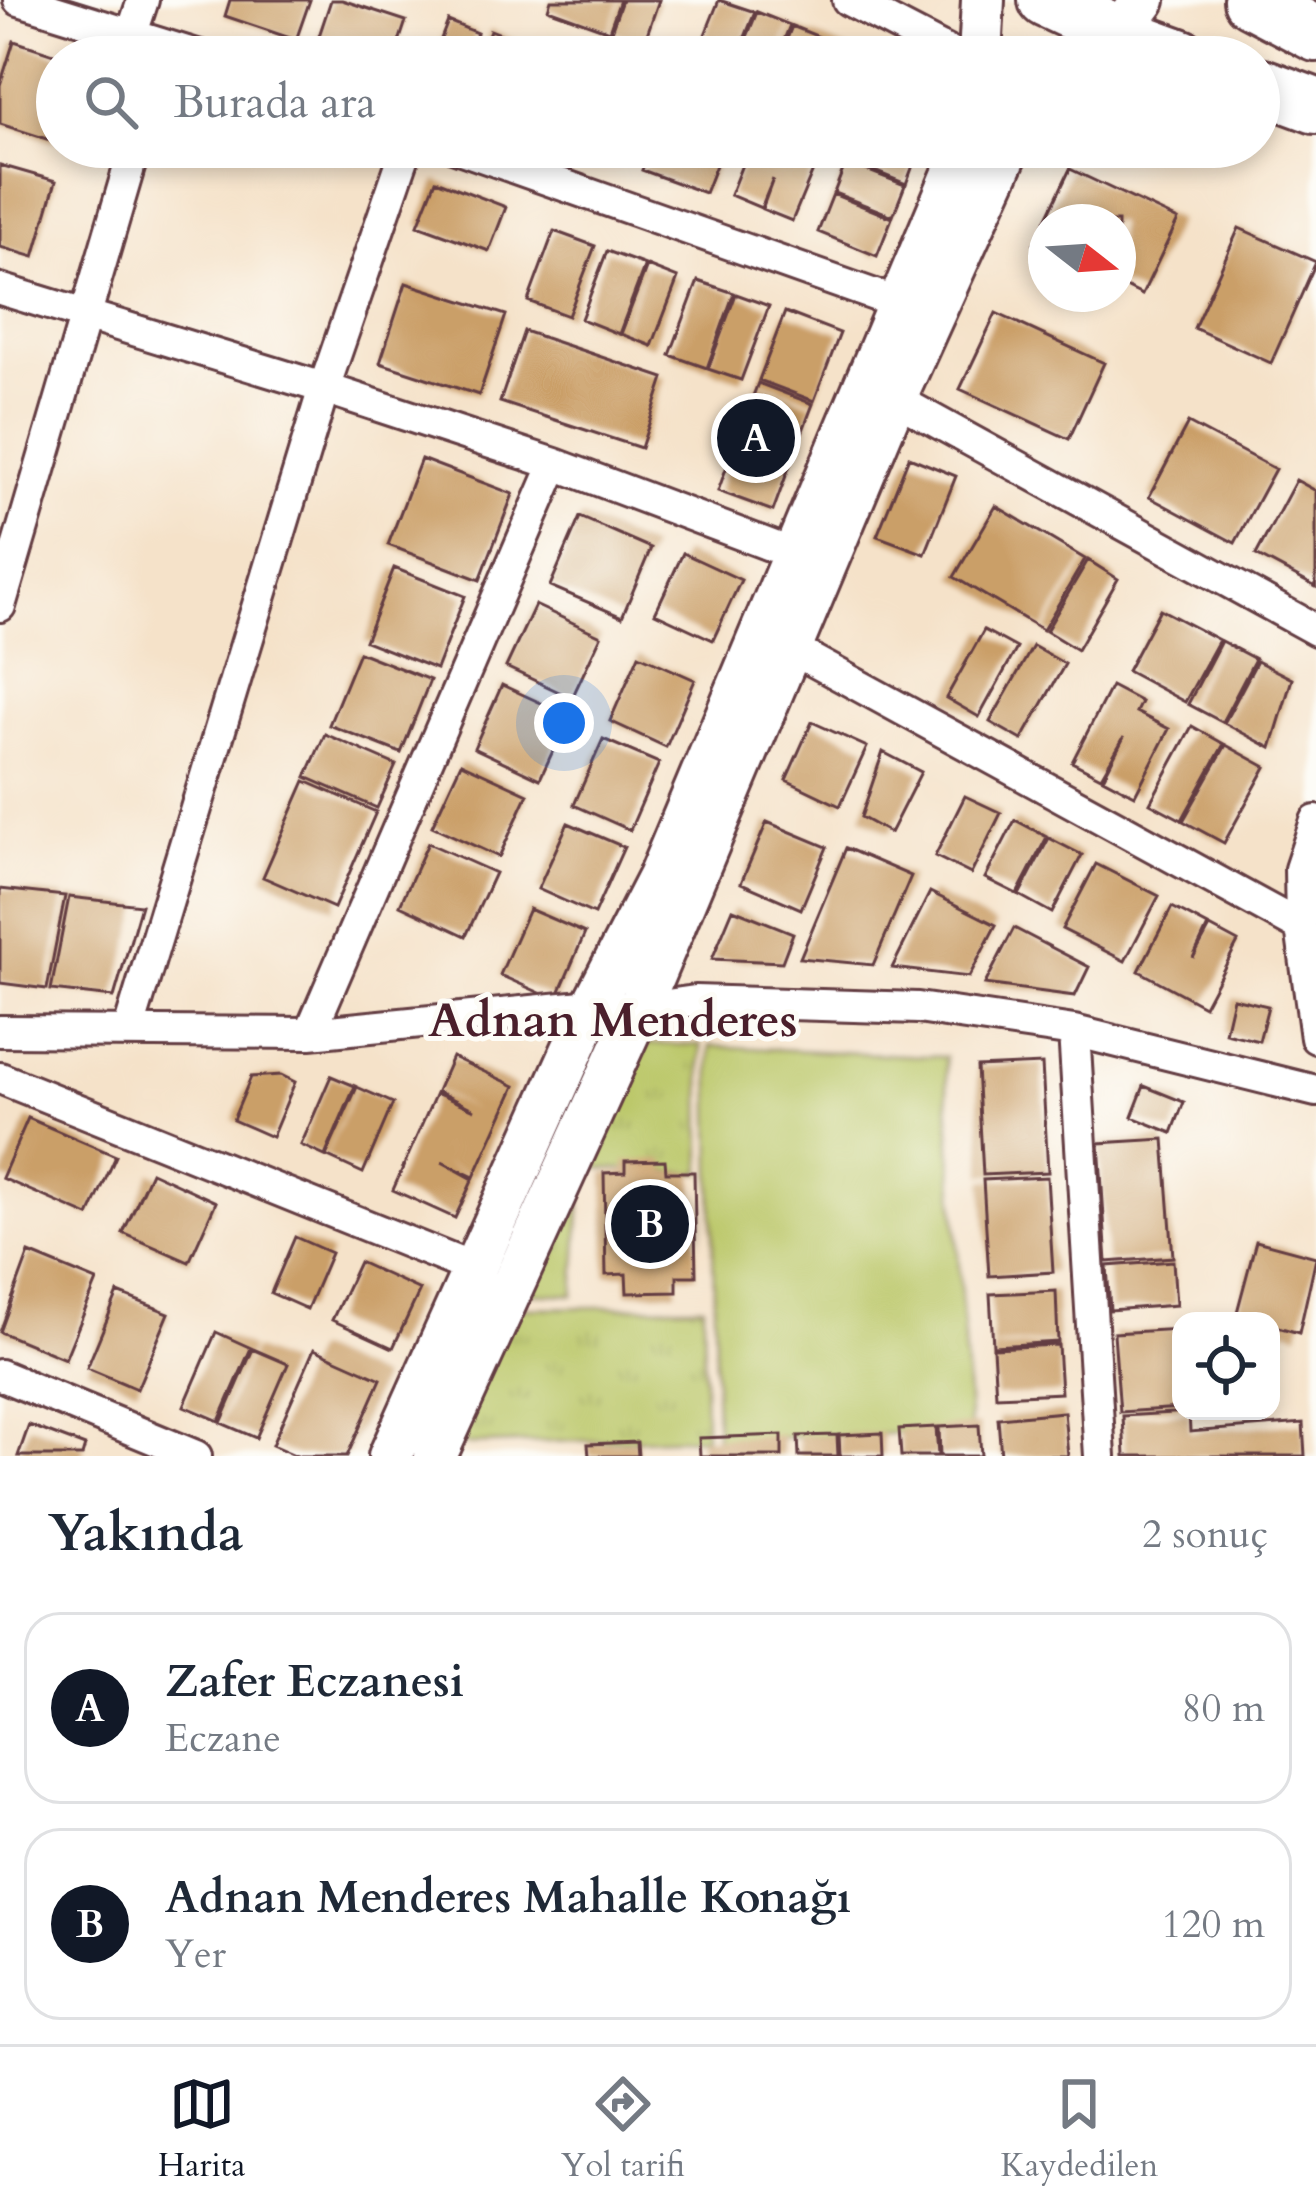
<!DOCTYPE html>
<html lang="tr">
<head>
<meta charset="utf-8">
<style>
  body { margin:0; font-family:Cardo,serif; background:#f6f6f7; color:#1f2937 }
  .controls { position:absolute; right:36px; bottom:36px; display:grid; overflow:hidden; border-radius:24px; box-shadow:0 6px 18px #0003 }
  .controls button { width:108px; height:108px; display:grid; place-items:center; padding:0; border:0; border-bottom:3px solid #e0e1e3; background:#fff; color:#1f2937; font:60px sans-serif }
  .compass { position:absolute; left:1028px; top:204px; width:108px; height:108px; border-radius:50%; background:#fff; box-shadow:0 6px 18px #0003; rotate:107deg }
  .you { position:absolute; left:564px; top:723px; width:42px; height:42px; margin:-30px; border:9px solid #fff; border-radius:50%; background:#1a73e8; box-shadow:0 0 0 18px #1a73e833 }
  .badge { display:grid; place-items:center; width:78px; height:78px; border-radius:50%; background:#111827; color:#fff; font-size:39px; font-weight:700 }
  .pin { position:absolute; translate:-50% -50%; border:6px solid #fff; box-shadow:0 3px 12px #0006 }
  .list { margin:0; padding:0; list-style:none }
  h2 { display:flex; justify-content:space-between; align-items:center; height:156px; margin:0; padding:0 48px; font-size:51px }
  h2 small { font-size:39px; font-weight:400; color:#747a83 }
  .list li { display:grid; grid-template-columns:78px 1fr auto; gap:36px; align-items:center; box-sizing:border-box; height:192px; margin:0 24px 24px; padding:0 24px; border:3px solid #e0e1e3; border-radius:36px }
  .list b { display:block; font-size:45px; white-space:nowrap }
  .list p { margin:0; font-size:39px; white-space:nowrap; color:#747a83 }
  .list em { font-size:39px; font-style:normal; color:#747a83 }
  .icon { flex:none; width:66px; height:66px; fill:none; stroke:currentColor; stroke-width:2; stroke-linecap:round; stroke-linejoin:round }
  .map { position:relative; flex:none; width:1316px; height:1456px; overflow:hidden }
  .search { position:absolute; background:#fff; box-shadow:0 6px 18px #0003; left:36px; right:36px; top:36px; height:132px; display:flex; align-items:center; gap:30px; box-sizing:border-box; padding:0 42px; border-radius:66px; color:#747a83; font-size:45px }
  .sheet { height:588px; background:#fff }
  nav { display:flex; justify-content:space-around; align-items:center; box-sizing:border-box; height:168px; border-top:3px solid #e0e1e3; background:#fff; font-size:33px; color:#747a83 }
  nav a { display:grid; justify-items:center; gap:6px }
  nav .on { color:#111827 }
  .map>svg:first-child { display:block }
  .park { fill:url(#park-tufts); stroke:#82734a; stroke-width:3 }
  .garden { fill:#bbc769; stroke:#82734a; stroke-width:3 }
  .building { fill:#ca9f68 }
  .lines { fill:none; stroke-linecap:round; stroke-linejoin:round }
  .street-casing { stroke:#643c43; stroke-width:36 }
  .secondary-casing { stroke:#643c43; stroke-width:48 }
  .highway-casing { stroke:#643c43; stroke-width:60 }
  .street { stroke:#fff; stroke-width:30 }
  .secondary { stroke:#fff; stroke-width:42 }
  .highway { stroke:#fff; stroke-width:54 }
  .labels { text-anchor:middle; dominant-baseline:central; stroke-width:10; stroke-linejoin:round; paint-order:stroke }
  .district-label { font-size:48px; font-weight:bold; fill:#4a1f2b; stroke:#fdfcf7 }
</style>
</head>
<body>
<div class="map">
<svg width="1316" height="1456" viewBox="0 0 1316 1456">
  <defs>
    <pattern id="park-tufts" width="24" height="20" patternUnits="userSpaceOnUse" patternTransform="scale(3)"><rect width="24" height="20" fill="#bbc769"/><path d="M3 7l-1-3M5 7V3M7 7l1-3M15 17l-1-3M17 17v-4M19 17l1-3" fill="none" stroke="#a2aa5b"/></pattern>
  </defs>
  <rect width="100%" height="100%" fill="#fdfcf7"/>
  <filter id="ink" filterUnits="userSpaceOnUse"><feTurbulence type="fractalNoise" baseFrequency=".00833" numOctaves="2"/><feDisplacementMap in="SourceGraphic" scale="24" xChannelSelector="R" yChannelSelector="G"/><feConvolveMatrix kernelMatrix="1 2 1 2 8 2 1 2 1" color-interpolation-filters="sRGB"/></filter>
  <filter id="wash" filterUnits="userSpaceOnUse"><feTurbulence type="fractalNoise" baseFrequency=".004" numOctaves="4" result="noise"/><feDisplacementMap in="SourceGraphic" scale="48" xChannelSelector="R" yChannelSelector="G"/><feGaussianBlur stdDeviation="2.7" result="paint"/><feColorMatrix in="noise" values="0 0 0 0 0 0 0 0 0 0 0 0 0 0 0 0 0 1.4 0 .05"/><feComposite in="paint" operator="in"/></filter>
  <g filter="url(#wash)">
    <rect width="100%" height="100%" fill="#f5e2c9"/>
    <path class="park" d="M638 1044 701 1045 702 1173 577 1167Z
      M572 1183 582 1185 574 1295 521 1293Z
      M703 1306 705 1437 453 1445 514 1308Z"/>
    <path class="garden" d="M710 1046 945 1057 970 1431 716 1440Z"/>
    <g id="blocks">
      <path class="building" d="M230 0H310L296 40 225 16Z
        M331 0H342L406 21 394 57H352L316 45Z
        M551 0H620L609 31 548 9Z
        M622 0H659L644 43 611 31Z
        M719 0 755 12 737 57H696Z
        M757 12 790 25 777 57H739Z
        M448 21 477 33 467 57H434Z
        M792 26 856 52 853 57H780Z
        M490 30 529 45 525 57H480Z
        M14 41 57 55V128L53 141 0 124V85Z
        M651 147H723L705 193 642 170Z
        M749 147H797L819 156 792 221 762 209 773 179 761 208 730 195Z
        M852 147H920L906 184 847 160Z
        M846 162 905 185 893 216 834 193Z
        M0 165 56 181 34 257 0 247Z
        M1070 169 1178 220 1142 295 1118 283V222H1046V250L1034 244Z
        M436 180 506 207 489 251 418 225Z
        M833 194 892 218 877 256 818 232Z
        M1239 228 1316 262 1271 363 1194 328Z
        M554 231 595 246 568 316 528 301Z
        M607 251 645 265 619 334 581 319Z
        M647 266 678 278 652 346 621 334Z
        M698 281 734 293 707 368 670 355Z
        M406 283 506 315 479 395 380 363Z
        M736 294 769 306 741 380 708 369Z
        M785 312 840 333 814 401 759 380Z
        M996 313 1104 363 1069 439 960 389Z
        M524 331 664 378 641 448 500 402Z
        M758 383 813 404 792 459 737 438Z
        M1188 423 1275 469 1235 543 1149 497Z
        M736 441 791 462 773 511 718 491Z
        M909 457 956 476 925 554 877 536Z
        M421 459 513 494 480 580 388 545Z
        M1296 480 1316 491V587L1256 555Z
        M996 506 1085 559 1043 630 954 577Z
        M580 517 651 548 622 617 550 586Z
        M683 553 741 580 713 640 655 613Z
        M1088 560 1118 579 1077 650 1046 631Z
        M394 568 465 596 436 669 365 641Z
        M535 605 601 636 572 698 506 667Z
        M1160 609 1219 640 1185 702 1127 671Z
        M984 630 1017 648 979 717 946 698Z
        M1221 641 1255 659 1222 722 1188 704Z
        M1033 646 1065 664 1022 740 990 722Z
        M359 652 430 680 401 753 329 725Z
        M639 655 695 680 666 747 610 721Z
        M1257 661 1292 679 1271 748 1224 723Z
        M502 685 569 716 540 779 474 748Z
        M1111 686 1141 702 1136 712 1169 729 1135 795 1103 778 1124 737 1101 777 1072 762Z
        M812 722 867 747 840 806 786 780Z
        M1192 726 1224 744 1182 820 1150 803Z
        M325 734 396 765 377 808 306 777Z
        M603 739 659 763 630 830 574 805Z
        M1226 745 1266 767 1224 843 1183 821Z
        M883 752 921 772 890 833 861 817Z
        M461 763 528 794 499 857 432 826Z
        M305 781 376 812 334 908 263 877Z
        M965 796 1001 813 971 874 935 856Z
        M1015 820 1047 837 1017 894 985 878Z
        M767 822 827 847 801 909 741 883Z
        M568 823 624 847 594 914 538 889Z
        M1049 838 1082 855 1052 913 1019 895Z
        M428 843 495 873 466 936 400 905Z
        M846 848 911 876 873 965 800 958Z
        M1096 864 1159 896 1125 961 1062 929Z
        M0 889 65 896 47 989 0 983Z
        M930 892 996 925 969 977 892 968Z
        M69 897 141 905 114 997 51 990Z
        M1172 907 1208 926 1193 958 1210 927 1238 942 1204 1006 1139 971Z
        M529 909 585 933 556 1000 500 975Z
        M733 909 793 933 782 962 712 959Z
        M1014 928 1089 967 1075 996 985 984Z
        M1233 998 1268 1006 1259 1041 1225 1033Z
        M452 1057 515 1086 474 1177 442 1162 473 1179 455 1218 393 1190 436 1093 475 1110 437 1091Z
        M1042 1064 1048 1172 983 1175 977 1067Z
        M281 1075 295 1082 272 1137 233 1120 251 1077Z
        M331 1076 355 1086 325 1156 301 1145Z
        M1144 1086 1184 1102 1172 1133 1132 1117Z
        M357 1087 393 1103 363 1173 326 1156Z
        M28 1118 116 1156 89 1216 2 1178Z
        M1164 1139 1173 1257 1107 1262 1099 1143Z
        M665 1160 666 1172H694L696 1276H677V1292L627 1293 626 1274 606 1275 604 1173 625 1172V1161Z
        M151 1172 216 1202 189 1262 123 1233Z
        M1047 1177 1053 1272 989 1276 983 1180Z
        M295 1237 331 1253 307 1309 271 1293Z
        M1256 1241 1316 1257 1299 1333 1271 1325V1321L1236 1316Z
        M29 1253 97 1281 65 1359 0 1332Z
        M1173 1261 1176 1305 1110 1310 1107 1266Z
        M359 1262 420 1290 393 1348 332 1320Z
        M1056 1291 1058 1342 993 1346 990 1294Z
        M118 1293 169 1313 137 1389 87 1368Z
        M1180 1329 1181 1408 1120 1412 1114 1333Z
        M216 1332 251 1348 219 1421 184 1406Z
        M1058 1345 1061 1393 996 1396 993 1348Z
        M253 1349 288 1364 256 1438 221 1423Z
        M314 1349 381 1379 347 1456H297L272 1445Z
        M1064 1412 1068 1456H1001L998 1418Z
        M1189 1412 1190 1432 1303 1423 1305 1456H1125L1123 1416Z
        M29 1425 85 1446 82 1456H18Z
        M979 1425 981 1456H940L939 1427Z
        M936 1427 938 1456H901L899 1429Z
        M882 1433 883 1456H840L839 1435Z
        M782 1435V1456H700L699 1438Z
        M837 1435 838 1456H799L798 1436Z
        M637 1442 638 1456H589L588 1444Z"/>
    </g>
  </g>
  <g filter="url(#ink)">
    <use href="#blocks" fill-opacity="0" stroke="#643c43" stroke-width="3"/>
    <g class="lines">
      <defs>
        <path id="street" d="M19 0 203 57
          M848 0 958 57
          M132 33 143 0
          M456 147 900 304 916 306
          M0 289 324 388 555 464 796 555
          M877 389 1316 630
          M0 606 135 147
          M790 648 1301 927
          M1316 821 1300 869 1301 927 1316 1038
          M0 1031 310 1033 593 1005 639 1009 695 1001 918 1008 1074 1031 1316 1091
          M1074 1031 1100 1456
          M128 1032 324 388 407 147
          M310 1033 555 464
          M0 1078 474 1269
          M0 1375 196 1456"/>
        <path id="secondary" d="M980 57 983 0
          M1094 57 1119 34 1144 0
          M390 1456 593 1005 659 877 965 147
          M435 1456 639 1009 896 396 1009 147"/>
        <path id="highway" d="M1046 0 1119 34 1182 57
          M1251 0 1316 34
          M1259 85 1316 106"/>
      </defs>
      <use href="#street" class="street-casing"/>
      <use href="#secondary" class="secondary-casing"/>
      <use href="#highway" class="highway-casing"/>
      <use href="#street" class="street"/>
      <use href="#secondary" class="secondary"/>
      <use href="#highway" class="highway"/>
    </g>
  </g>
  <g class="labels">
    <g class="district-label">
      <text x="613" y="1020">Adnan Menderes</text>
    </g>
  </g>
</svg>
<div class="controls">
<button><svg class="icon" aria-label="locate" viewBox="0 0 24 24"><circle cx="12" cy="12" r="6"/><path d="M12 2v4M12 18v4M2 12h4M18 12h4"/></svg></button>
</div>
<svg class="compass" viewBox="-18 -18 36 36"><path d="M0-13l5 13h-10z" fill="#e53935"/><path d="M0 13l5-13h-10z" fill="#747a83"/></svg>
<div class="you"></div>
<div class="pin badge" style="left:756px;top:438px">A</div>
<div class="pin badge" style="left:650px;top:1224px">B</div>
<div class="search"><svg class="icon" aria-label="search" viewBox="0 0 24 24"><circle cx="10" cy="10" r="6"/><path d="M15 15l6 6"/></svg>Burada ara</div>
</div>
<section class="sheet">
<h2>Yakında<small>2 sonuç</small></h2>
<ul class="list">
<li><span class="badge">A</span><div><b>Zafer Eczanesi</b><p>Eczane</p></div><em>80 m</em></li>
<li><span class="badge">B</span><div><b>Adnan Menderes Mahalle Konağı</b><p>Yer</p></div><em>120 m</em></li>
</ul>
</section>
<nav>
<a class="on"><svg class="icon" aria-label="map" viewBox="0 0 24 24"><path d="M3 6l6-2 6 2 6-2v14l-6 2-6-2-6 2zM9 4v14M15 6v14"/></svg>Harita</a>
<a><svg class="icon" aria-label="directions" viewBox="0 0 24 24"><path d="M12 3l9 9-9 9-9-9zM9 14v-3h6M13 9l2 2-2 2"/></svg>Yol tarifi</a>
<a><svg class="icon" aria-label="saved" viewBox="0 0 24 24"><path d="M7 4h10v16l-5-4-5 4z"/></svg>Kaydedilen</a>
</nav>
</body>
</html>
